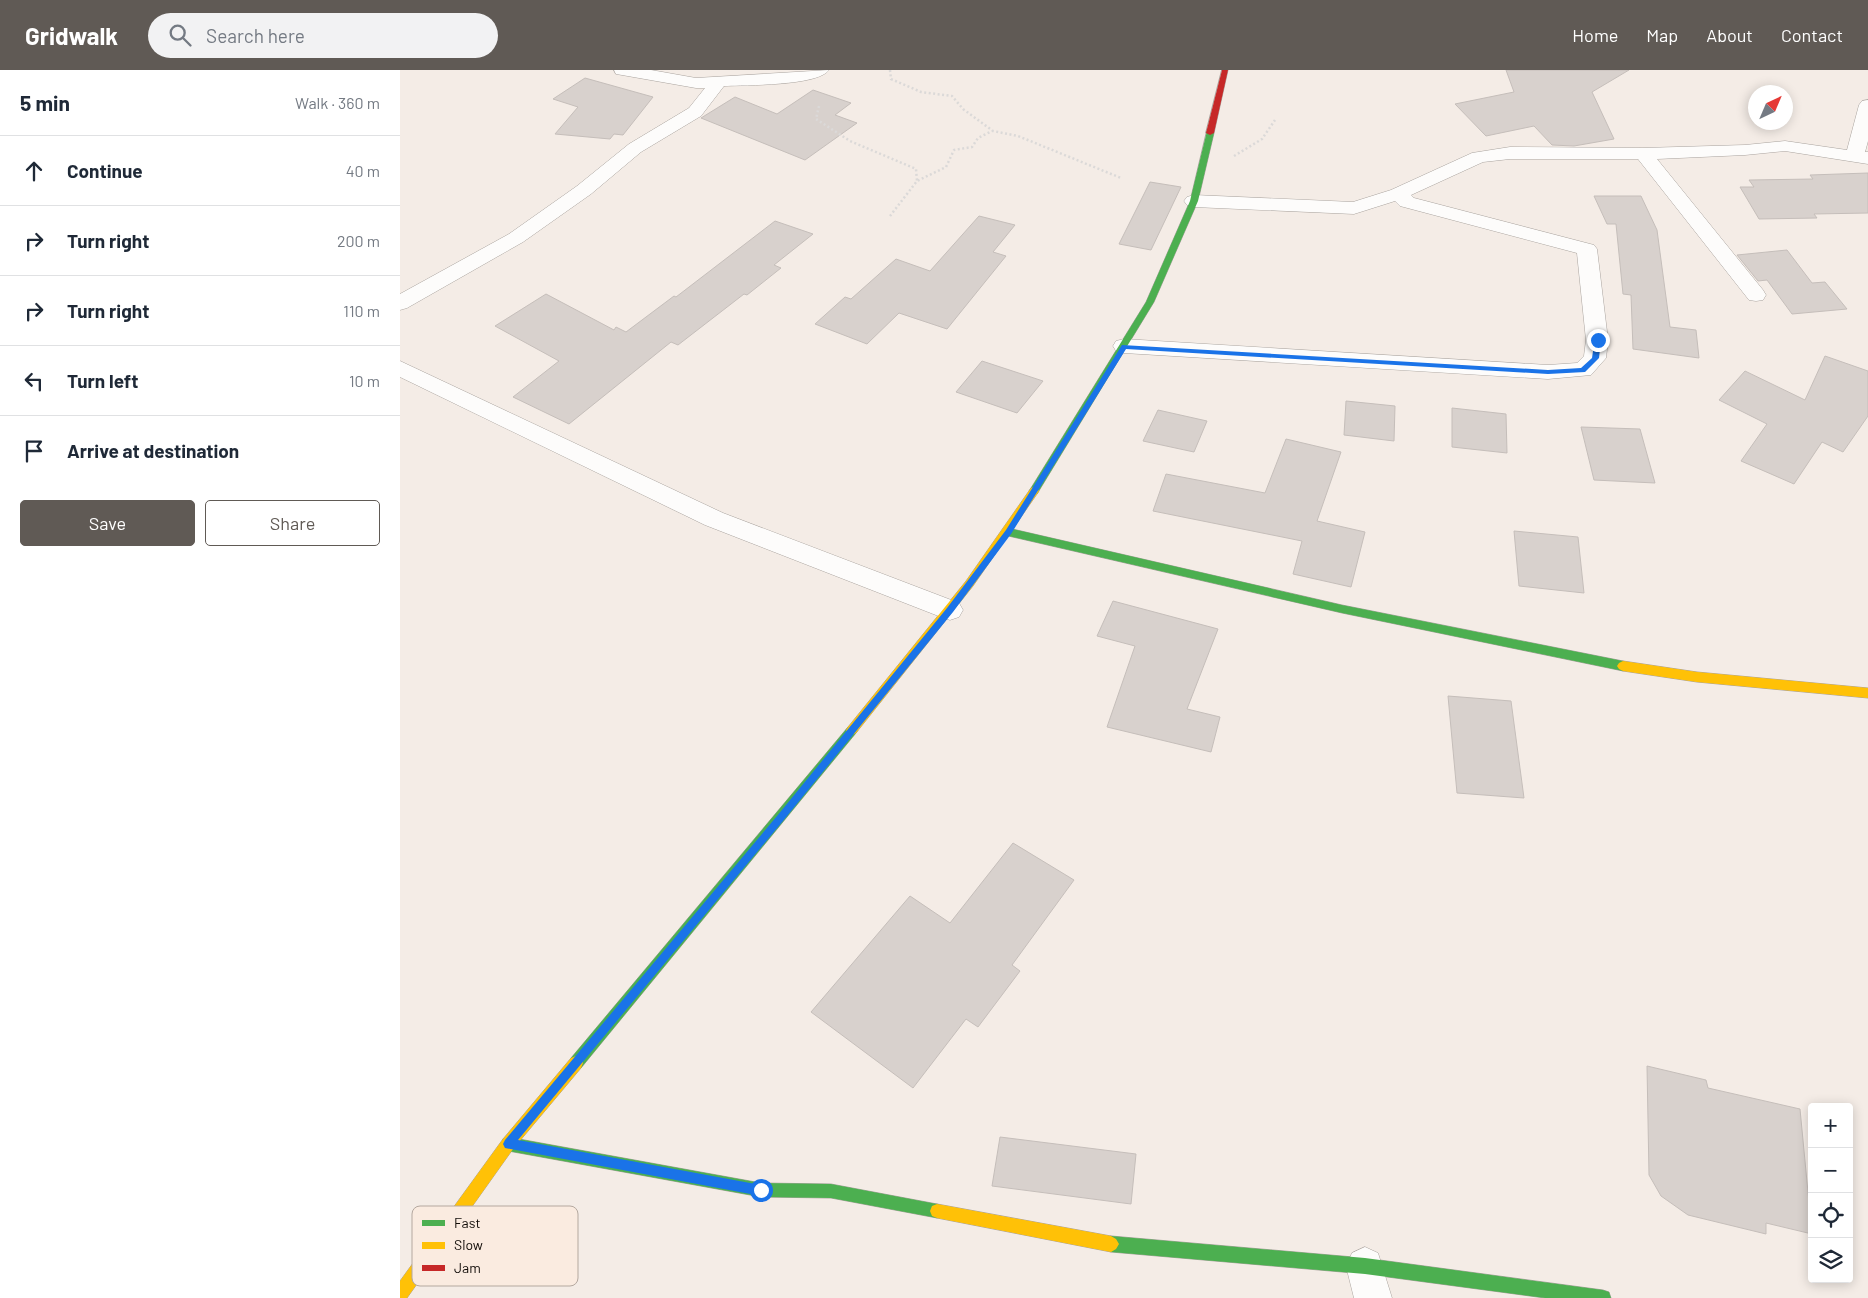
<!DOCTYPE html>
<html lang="en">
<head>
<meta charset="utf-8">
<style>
  body { margin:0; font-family:Barlow,sans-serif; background:#f2f2f3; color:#1f2937 }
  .controls { position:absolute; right:15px; bottom:15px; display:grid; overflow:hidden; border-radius:5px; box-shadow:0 2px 12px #0003 }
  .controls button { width:45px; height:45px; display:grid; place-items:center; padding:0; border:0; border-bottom:1px solid #e0e1e3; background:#fff; color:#1f2937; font:25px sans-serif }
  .compass { position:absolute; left:1348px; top:15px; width:45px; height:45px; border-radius:50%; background:#fff; box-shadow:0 2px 12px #0003; rotate:44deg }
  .stop { position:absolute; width:15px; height:15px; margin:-11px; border:4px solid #1a73e8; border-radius:50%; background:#fff }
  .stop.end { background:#1a73e8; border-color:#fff; box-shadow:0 1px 5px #0008 }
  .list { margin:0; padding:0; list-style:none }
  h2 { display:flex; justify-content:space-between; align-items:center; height:65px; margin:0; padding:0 20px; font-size:21px }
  h2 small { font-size:16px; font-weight:400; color:#747a83 }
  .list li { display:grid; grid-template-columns:32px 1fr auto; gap:15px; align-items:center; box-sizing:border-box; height:70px; padding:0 20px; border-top:1px solid #e0e1e3 }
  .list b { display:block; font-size:19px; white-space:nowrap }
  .list em { font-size:16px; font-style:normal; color:#747a83 }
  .actions { display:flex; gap:10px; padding:15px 20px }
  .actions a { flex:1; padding:11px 0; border:1px solid #605a55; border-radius:5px; text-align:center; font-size:18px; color:#605a55 }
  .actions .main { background:#605a55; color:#fff }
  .icon { flex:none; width:28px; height:28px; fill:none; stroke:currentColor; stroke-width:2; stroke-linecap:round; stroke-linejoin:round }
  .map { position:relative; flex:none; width:1468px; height:1228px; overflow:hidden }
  header { display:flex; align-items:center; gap:30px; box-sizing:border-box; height:70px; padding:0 25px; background:#605a55; color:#fff }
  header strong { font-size:24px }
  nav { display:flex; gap:28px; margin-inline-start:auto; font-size:18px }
  .search { width:350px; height:45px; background:#f2f2f3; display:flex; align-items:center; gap:12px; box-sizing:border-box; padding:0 18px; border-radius:28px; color:#747a83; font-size:19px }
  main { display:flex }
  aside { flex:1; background:#fff }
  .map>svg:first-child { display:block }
  .building { fill:#d8d1cd; stroke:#c5beba }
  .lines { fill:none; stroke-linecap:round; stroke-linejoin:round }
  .street-casing { stroke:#a9a39e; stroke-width:1 }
  .fast-casing { stroke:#a9a39e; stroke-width:1 }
  .slow-casing { stroke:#a9a39e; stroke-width:1 }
  .jam-casing { stroke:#a9a39e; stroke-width:1 }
  .path { stroke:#dbd9d8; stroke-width:2.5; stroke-dasharray:2 2.5; stroke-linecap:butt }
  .street { fill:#fdfcfb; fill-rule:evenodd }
  .fast { fill:#4caf50; fill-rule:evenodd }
  .slow { fill:#ffc107; fill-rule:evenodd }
  .jam { fill:#c62828; fill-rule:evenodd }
  .route { fill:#1a73e8 }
  .key { fill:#faebe0; stroke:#b4a89f; stroke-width:1 }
  .key-label { font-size:14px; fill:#100b07 }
</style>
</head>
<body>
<header>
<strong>Gridwalk</strong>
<div class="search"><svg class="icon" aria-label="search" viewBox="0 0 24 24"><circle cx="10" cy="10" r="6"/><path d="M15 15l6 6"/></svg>Search here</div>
<nav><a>Home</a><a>Map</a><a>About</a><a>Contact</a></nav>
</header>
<main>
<aside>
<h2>5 min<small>Walk · 360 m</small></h2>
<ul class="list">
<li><svg class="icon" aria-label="ahead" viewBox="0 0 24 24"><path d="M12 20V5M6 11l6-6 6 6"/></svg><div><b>Continue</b></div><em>40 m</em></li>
<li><svg class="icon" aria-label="right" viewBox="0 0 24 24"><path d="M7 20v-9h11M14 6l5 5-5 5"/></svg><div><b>Turn right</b></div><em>200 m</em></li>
<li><svg class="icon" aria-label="right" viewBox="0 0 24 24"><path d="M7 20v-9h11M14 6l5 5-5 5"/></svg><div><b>Turn right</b></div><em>110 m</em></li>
<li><svg class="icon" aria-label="left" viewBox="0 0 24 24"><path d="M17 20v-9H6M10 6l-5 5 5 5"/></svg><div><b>Turn left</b></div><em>10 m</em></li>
<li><svg class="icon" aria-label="arrive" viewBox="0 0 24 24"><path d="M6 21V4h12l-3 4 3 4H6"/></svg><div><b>Arrive at destination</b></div></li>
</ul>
<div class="actions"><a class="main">Save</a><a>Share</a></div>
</aside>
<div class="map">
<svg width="1468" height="1228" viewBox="0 0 1468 1228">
  <rect width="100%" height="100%" fill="#f4ece6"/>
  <path class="building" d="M1106 0H1229L1192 22 1214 69 1174 76 1152 75 1134 56 1086 66 1055 34 1114 22Z
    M185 8 253 27 223 65 214 64 210 69 155 64 178 37 153 29Z
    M413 20 451 33 435 45 457 53 405 90 301 48 335 27 377 44Z
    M1468 103V143L1414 144 1417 148 1359 149 1340 117H1354L1349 110 1413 109 1410 105Z
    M750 112 781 117 751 180 719 174Z
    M1194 126H1241L1257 160 1270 257 1296 260 1299 288 1233 279 1231 225 1223 224 1216 154H1207Z
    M579 146 615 155 593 182 606 186 547 259 499 243 467 274 415 254 445 227 451 229 496 189 530 201Z
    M375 151 413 164 374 195 381 198 347 225 344 224 278 275 271 272 169 354 113 327 159 291 95 256 146 224 214 260 216 257 226 262 274 226 276 227Z
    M1387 180 1412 213 1425 212 1447 239 1392 244 1367 210 1358 211 1337 185Z
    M1425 286 1468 301V346L1443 382 1422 372 1394 414 1341 391 1367 354 1319 330 1345 301 1405 330Z
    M582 291 643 311 617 343 556 322Z
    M946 331 995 336 994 371 944 365Z
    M1052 338 1106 344 1107 383 1052 377Z
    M758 340 807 351 794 382 743 371Z
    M1181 357 1240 359 1255 413 1194 410Z
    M886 369 941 382 917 451 965 462 951 517 893 504 902 471 753 441 766 404 865 423Z
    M1114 461 1178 467 1184 523 1119 516Z
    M713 531 818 559 787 639 820 647 811 682 707 657 735 576 697 566Z
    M1048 626 1111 631 1124 728 1057 723Z
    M613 773 674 810 612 895 620 901 578 957 566 949 513 1018 411 942 510 826 550 853Z
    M1247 996 1306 1010 1308 1018 1400 1039 1412 1164 1366 1153V1164L1288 1145 1261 1126 1249 1105Z
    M600 1067 736 1084 731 1134 592 1116Z"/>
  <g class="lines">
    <defs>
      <path id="street" d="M214 0H251L296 8 429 0C418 16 345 15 324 16L301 46 241 82 191 124 123 172 7 238 0 240V224L109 164 177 116 229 74 289 38 305 18H296L222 5 216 4Z
        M1468 30V71L1465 82H1468V94L1385 81 1345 85 1257 89 1363 220 1366 225 1363 230 1356 231 1349 230 1238 89H1110L1083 92 1011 125 1014 128 1194 175 1197 179 1208 270 1206 288 1191 305 1148 309 724 283 716 281 713 276 716 271 724 269 1148 295 1177 293 1184 286 1186 270 1177 183 1000 136 995 131 954 144 794 137 787 135 784 131 787 127 794 125 953 132 991 120 1072 83 1110 77 1243 78 1345 75 1385 71 1447 80 1459 35 1462 31Z
        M0 291 323 443 559 533 563 540 559 547 550 550 541 547 305 455 0 307Z
        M965 1177 978 1183 992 1228H954L946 1196 952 1183Z"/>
      <path id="fast" d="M807 61 814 63 798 131 754 232 637 424H631L629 421 631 418 746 232 790 131Z
        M608 458 942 535 1223 591 1227 593 1229 596 1227 599 1223 601 942 543 604 465 603 462 604 459Z
        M452 655 456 657 458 660 456 663 181 998 176 1000 171 998 169 993 171 988 448 657Z
        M108 1067 361 1113 431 1114 537 1134 542 1136 544 1141 542 1146 537 1148 431 1128 361 1127 108 1081 103 1079 101 1074 103 1069Z
        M711 1166 965 1188 1203 1220 1209 1222 1211 1228H1145L965 1204 711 1182 706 1179 703 1174 706 1169Z"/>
      <path id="slow" d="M634 417 637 418 639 421 637 424 573 516 456 663 452 665 448 663 446 660 448 657 566 511 631 418Z
        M1223 591 1297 602 1468 618V628L1297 612 1223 601 1219 599 1217 596 1219 593Z
        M176 986 181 988 183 993 181 998 113 1079 7 1228H0V1211L103 1069 171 988Z
        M537 1134 711 1166 716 1169 719 1174 716 1179 711 1182 537 1148 532 1146 530 1141 532 1136Z"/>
      <path id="jam" d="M822 0H828L814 63 810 65 806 63Z"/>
    </defs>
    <use href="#street" class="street-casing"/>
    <use href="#fast" class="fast-casing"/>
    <use href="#slow" class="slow-casing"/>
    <use href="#jam" class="jam-casing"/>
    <path class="path" d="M490 0 491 9 521 22 552 26 563 39 593 61 618 66 721 108
      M419 36 416 49 450 71 516 99 517 111
      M834 86 862 69 875 50
      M490 146 517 111 546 97 554 80 572 77 578 68 592 61"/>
    <use href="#street" class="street"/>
    <use href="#fast" class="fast"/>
    <use href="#slow" class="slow"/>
    <use href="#jam" class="jam"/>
  </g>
  <path class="route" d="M1195 268 1201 270 1199 288 1185 302 1148 304 726 279 611 464 553 542 383 751 118 1070 361 1115 365 1117 367 1120 365 1124 361 1126 105 1078 103 1074 105 1070 377 746 547 538 606 460 722 275 1148 300 1181 298 1192 288Z"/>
  <rect x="12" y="1136" width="166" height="80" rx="8" class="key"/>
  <rect x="22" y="1150" width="23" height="6" fill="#4caf50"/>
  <rect x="22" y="1172" width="23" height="7" fill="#ffc107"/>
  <rect x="22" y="1195" width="23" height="6" fill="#c62828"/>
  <g class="key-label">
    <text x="54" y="1158">Fast</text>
    <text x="54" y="1180">Slow</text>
    <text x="54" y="1203">Jam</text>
  </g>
</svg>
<div class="controls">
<button>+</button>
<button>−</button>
<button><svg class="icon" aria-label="locate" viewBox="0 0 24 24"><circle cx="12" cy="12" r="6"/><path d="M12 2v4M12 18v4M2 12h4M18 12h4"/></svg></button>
<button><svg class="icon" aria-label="layers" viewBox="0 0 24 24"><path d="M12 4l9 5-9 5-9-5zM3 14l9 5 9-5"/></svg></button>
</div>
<svg class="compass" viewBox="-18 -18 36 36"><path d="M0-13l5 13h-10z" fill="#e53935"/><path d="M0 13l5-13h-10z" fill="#747a83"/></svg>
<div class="stop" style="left:361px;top:1120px"></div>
<div class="stop end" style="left:1198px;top:270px"></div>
</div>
</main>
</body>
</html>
